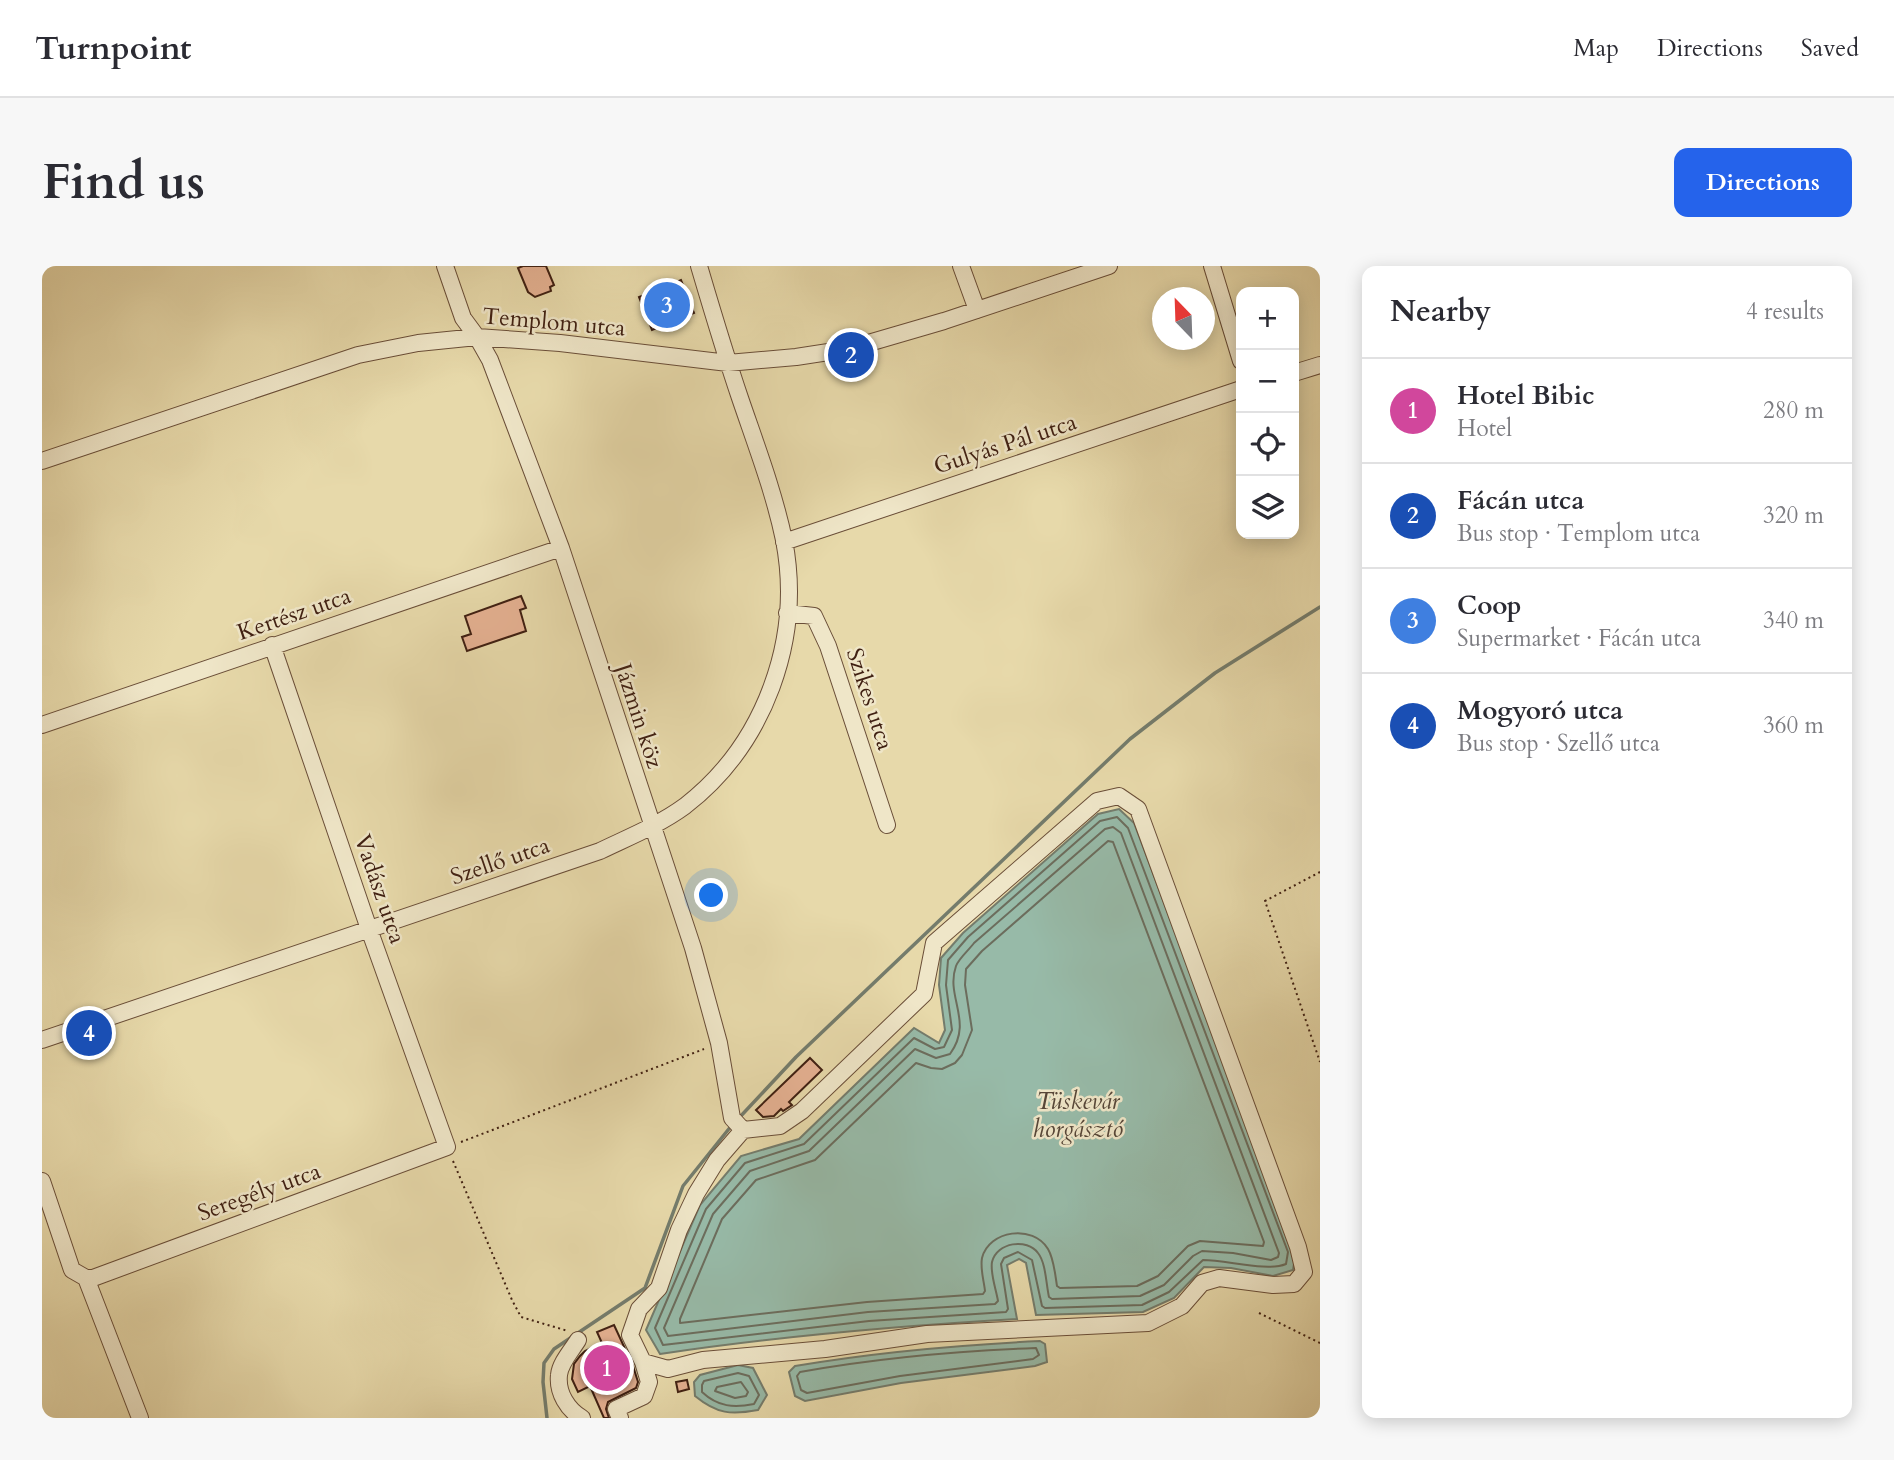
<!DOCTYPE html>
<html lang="en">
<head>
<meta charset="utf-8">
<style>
  body { margin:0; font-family:Cardo,serif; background:#f7f7f7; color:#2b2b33 }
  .controls { position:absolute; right:21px; top:21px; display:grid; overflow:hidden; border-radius:14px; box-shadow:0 4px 18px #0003 }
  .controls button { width:63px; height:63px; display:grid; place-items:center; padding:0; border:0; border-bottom:2px solid #e1e1e2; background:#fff; color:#2b2b33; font:35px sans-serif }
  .compass { position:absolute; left:1110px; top:21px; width:63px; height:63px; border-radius:50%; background:#fff; box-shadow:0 4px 18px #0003; rotate:337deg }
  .you { position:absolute; left:670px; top:630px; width:24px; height:24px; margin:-18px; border:5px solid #fff; border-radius:50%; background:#1a73e8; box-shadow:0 0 0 10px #1a73e833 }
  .badge { display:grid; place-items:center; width:46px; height:46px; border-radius:50%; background:#2563eb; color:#fff; font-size:23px; font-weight:700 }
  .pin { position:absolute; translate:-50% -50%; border:4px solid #fff; box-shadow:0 2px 7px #0006 }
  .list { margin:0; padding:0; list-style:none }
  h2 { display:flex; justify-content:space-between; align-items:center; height:91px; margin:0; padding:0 28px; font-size:30px }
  h2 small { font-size:23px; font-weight:400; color:#7c7c81 }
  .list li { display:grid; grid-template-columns:46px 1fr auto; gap:21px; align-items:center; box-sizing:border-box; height:105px; padding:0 28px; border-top:2px solid #e1e1e2 }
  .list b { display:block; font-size:26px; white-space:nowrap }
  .list p { margin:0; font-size:23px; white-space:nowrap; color:#7c7c81 }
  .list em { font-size:23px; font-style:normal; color:#7c7c81 }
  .icon { flex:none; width:38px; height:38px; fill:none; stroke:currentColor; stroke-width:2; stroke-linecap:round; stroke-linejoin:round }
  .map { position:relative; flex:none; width:1278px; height:1152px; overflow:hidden; border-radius:14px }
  header { display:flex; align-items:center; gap:42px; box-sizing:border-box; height:98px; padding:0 35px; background:#fff; border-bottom:2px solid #e1e1e2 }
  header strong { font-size:33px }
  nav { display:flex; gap:38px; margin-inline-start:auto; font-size:24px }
  .intro { display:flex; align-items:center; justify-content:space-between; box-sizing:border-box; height:168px; padding:0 42px }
  h1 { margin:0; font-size:49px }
  .button { padding:18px 32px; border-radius:14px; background:#2563eb; color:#fff; font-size:24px; font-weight:700 }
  main { display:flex; gap:42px; padding:0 42px }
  aside { flex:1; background:#fff; border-radius:14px; box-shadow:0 4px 18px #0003 }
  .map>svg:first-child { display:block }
  .water { fill:#97baa8; stroke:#747c6c; stroke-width:2 }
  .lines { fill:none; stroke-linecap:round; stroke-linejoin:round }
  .shore { stroke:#6c6d5d; stroke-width:2 }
  .stream { stroke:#747c6c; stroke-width:3.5 }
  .building { fill:#e5b192; stroke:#402012; stroke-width:2 }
  .minor-casing { stroke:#6a4e38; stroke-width:18 }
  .path { stroke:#402012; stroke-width:2; stroke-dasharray:2 3.5; stroke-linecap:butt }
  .minor { stroke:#efe6c8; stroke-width:16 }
  .labels { text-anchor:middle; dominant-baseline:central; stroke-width:5; stroke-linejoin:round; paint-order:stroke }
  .street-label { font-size:23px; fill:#402012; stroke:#efe6c8 }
  .water-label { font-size:24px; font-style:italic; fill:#564638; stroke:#efe6c8 }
</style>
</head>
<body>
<header>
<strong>Turnpoint</strong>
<nav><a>Map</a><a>Directions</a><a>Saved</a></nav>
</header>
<div class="intro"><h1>Find us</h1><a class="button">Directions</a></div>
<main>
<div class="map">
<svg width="1278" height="1152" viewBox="0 0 1278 1152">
  <rect width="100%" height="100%" fill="#e7d9aa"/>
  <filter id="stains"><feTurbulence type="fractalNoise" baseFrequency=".00286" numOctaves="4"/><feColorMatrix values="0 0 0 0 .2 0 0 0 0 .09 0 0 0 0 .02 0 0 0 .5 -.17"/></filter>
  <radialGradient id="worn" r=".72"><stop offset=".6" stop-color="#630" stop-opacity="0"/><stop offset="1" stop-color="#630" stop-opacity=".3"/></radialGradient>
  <path class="water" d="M1077 543 1092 557 1254 986 1251 1004 1231 1010 1189 1002 1162 1001 1132 1032 1101 1046 994 1049 984 997 977 993 965 999 975 1053C855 1060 737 1070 618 1088L604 1064 658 939 699 890 757 873 872 762 897 777 903 764 897 719 899 692 921 667 1056 548Z
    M998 1075 1003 1078 1005 1096 993 1100 859 1117 763 1135 753 1130 747 1106 753 1100C835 1086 916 1079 998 1075Z
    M696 1099 711 1102 725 1129 716 1144C689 1149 675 1148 653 1130L652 1116 658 1109Z"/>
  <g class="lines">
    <path class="shore" d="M1075 551 1086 562 1246 986 1244 998C1225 1006 1185 994 1161 994L1127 1026 1100 1039 1003 1042 1000 1040 990 994 976 986 962 992 959 998 966 1043 964 1046 827 1055 621 1079 613 1062 664 943 703 897 762 878 872 772 893 783 902 781 910 764 904 719 906 694 926 671 1058 555Z
      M1071 561 1079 567 1237 987 1236 991 1229 994 1191 987 1160 985 1151 990 1122 1019 1098 1030 1010 1033 1007 1031C1004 1018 1004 997 996 987 985 972 955 976 950 996 948 1007 954 1023 956 1035L953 1038 826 1046 626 1070 622 1062 671 948 708 905 767 885 873 783 894 792 908 788C932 755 903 731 914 700 917 692 927 684 932 677L1063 563Z
      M1066 575 1071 576 1222 976 1221 980 1158 975 1146 980 1116 1010 1095 1020 1018 1022 1015 1020C1013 1008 1012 993 1006 983 991 958 947 964 940 992 938 1003 942 1015 943 1025L941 1028 825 1036 638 1057V1053L680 953 714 914 773 894 874 797 889 802 900 803 913 797 920 789 930 764 923 719 924 703 940 685Z
      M994 1082 997 1089 991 1093 858 1110 765 1127 759 1124 755 1110 758 1106C836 1092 914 1085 994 1082Z
      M696 1107 707 1110 717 1129 712 1138C692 1142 676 1141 660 1126V1119L662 1115Z
      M699 1116 706 1126 704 1130 693 1132 673 1125 675 1121Z"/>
    <path class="stream" d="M696 853 754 791 1088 473 1173 407 1278 341
      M505 1152 501 1116 502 1097 512 1083 603 1022 641 920 690 859"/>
  </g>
  <path class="building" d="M481 0H504L512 19 508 21 509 25 493 31 486 26 476 2Z
    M639 14 652 47 610 64 597 31Z
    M479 330 484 342 478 344 484 365 425 385 420 371 429 368 423 350Z
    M768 792 780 804 747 836 750 839 741 845 739 843 732 850 721 851 714 844Z
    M572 1059 591 1100 596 1116 594 1122 566 1136 564 1143 567 1152H562L548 1120 536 1126 530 1113 532 1098 538 1090 543 1085 560 1077 555 1066Z
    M645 1114 647 1123 636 1126 634 1116Z"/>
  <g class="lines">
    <defs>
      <path id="minor" d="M403 0 421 52 435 71 448 94 519 282 651 682 677 777 690 852 701 864
        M919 0 935 44
        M1170 0 1199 95
        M1252 107 1278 99
        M0 195 316 89 376 77 435 71 518 77 686 97 754 91 806 83 902 55 1067 0
        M742 276 1199 123
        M745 347 772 350 786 380 845 559
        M0 459 519 282
        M1077 530 1096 543 1256 981 1262 1006 1252 1018 1231 1019 1177 1012 1160 1017 1140 1040 1106 1057 885 1068 783 1083 661 1094 626 1103 601 1096 588 1069 597 1043 617 1022 637 964 654 928 675 894 701 864 738 860 760 845 882 728 892 677 1055 535Z
        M0 774 558 585C587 571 617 559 643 540 723 478 761 373 742 274 732 226 714 179 698 132 683 88 670 44 657 0
        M0 915 30 1004 44 1012
        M44 1012H51L405 881 327 663 230 379
        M44 1012 98 1152
        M536 1074C530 1084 518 1097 517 1109 515 1127 526 1144 540 1152
        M578 1152 574 1143 602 1130 607 1116 601 1096"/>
    </defs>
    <use href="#minor" class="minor-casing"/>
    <path class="path" d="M1278 606 1223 635 1278 796
      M419 876 662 783
      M411 895 470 1034 479 1051 526 1065
      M1217 1047 1278 1077"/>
    <use href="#minor" class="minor"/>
  </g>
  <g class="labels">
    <g class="street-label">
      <text transform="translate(512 56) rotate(5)">Templom utca</text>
      <text transform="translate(963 178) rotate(-18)">Gulyás Pál utca</text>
      <text transform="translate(252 348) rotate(-19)">Kertész utca</text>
      <text transform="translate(828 433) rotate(72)">Szikes utca</text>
      <text transform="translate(597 450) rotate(72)">Jázmin köz</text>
      <text transform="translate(458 595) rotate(-19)">Szellő utca</text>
      <text transform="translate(338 623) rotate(71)">Vadász utca</text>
      <text transform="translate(217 926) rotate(-20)">Seregély utca</text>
    </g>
    <g class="water-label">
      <text x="1036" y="835">Tüskevár<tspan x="1036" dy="28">horgásztó</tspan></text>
    </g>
  </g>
  <rect width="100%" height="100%" filter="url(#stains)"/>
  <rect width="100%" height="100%" fill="url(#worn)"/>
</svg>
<div class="controls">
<button>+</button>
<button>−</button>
<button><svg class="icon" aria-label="locate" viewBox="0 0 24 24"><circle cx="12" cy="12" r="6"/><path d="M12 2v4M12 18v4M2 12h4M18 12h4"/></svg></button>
<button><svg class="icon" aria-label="layers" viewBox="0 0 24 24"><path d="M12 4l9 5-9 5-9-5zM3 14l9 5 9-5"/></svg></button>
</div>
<svg class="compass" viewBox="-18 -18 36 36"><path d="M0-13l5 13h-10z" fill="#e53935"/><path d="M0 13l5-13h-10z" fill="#7c7c81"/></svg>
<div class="you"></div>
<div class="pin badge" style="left:565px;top:1102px;background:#d1479c">1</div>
<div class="pin badge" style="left:809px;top:89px;background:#1a4fb4">2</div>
<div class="pin badge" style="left:625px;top:39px;background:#3f7fe0">3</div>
<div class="pin badge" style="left:47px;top:767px;background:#1a4fb4">4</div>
</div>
<aside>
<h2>Nearby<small>4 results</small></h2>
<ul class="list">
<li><span class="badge" style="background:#d1479c">1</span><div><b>Hotel Bibic</b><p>Hotel</p></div><em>280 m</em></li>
<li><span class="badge" style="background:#1a4fb4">2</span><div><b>Fácán utca</b><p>Bus stop · Templom utca</p></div><em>320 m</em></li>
<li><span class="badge" style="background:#3f7fe0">3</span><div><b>Coop</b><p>Supermarket · Fácán utca</p></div><em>340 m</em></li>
<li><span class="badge" style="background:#1a4fb4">4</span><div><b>Mogyoró utca</b><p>Bus stop · Szellő utca</p></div><em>360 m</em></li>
</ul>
</aside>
</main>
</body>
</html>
